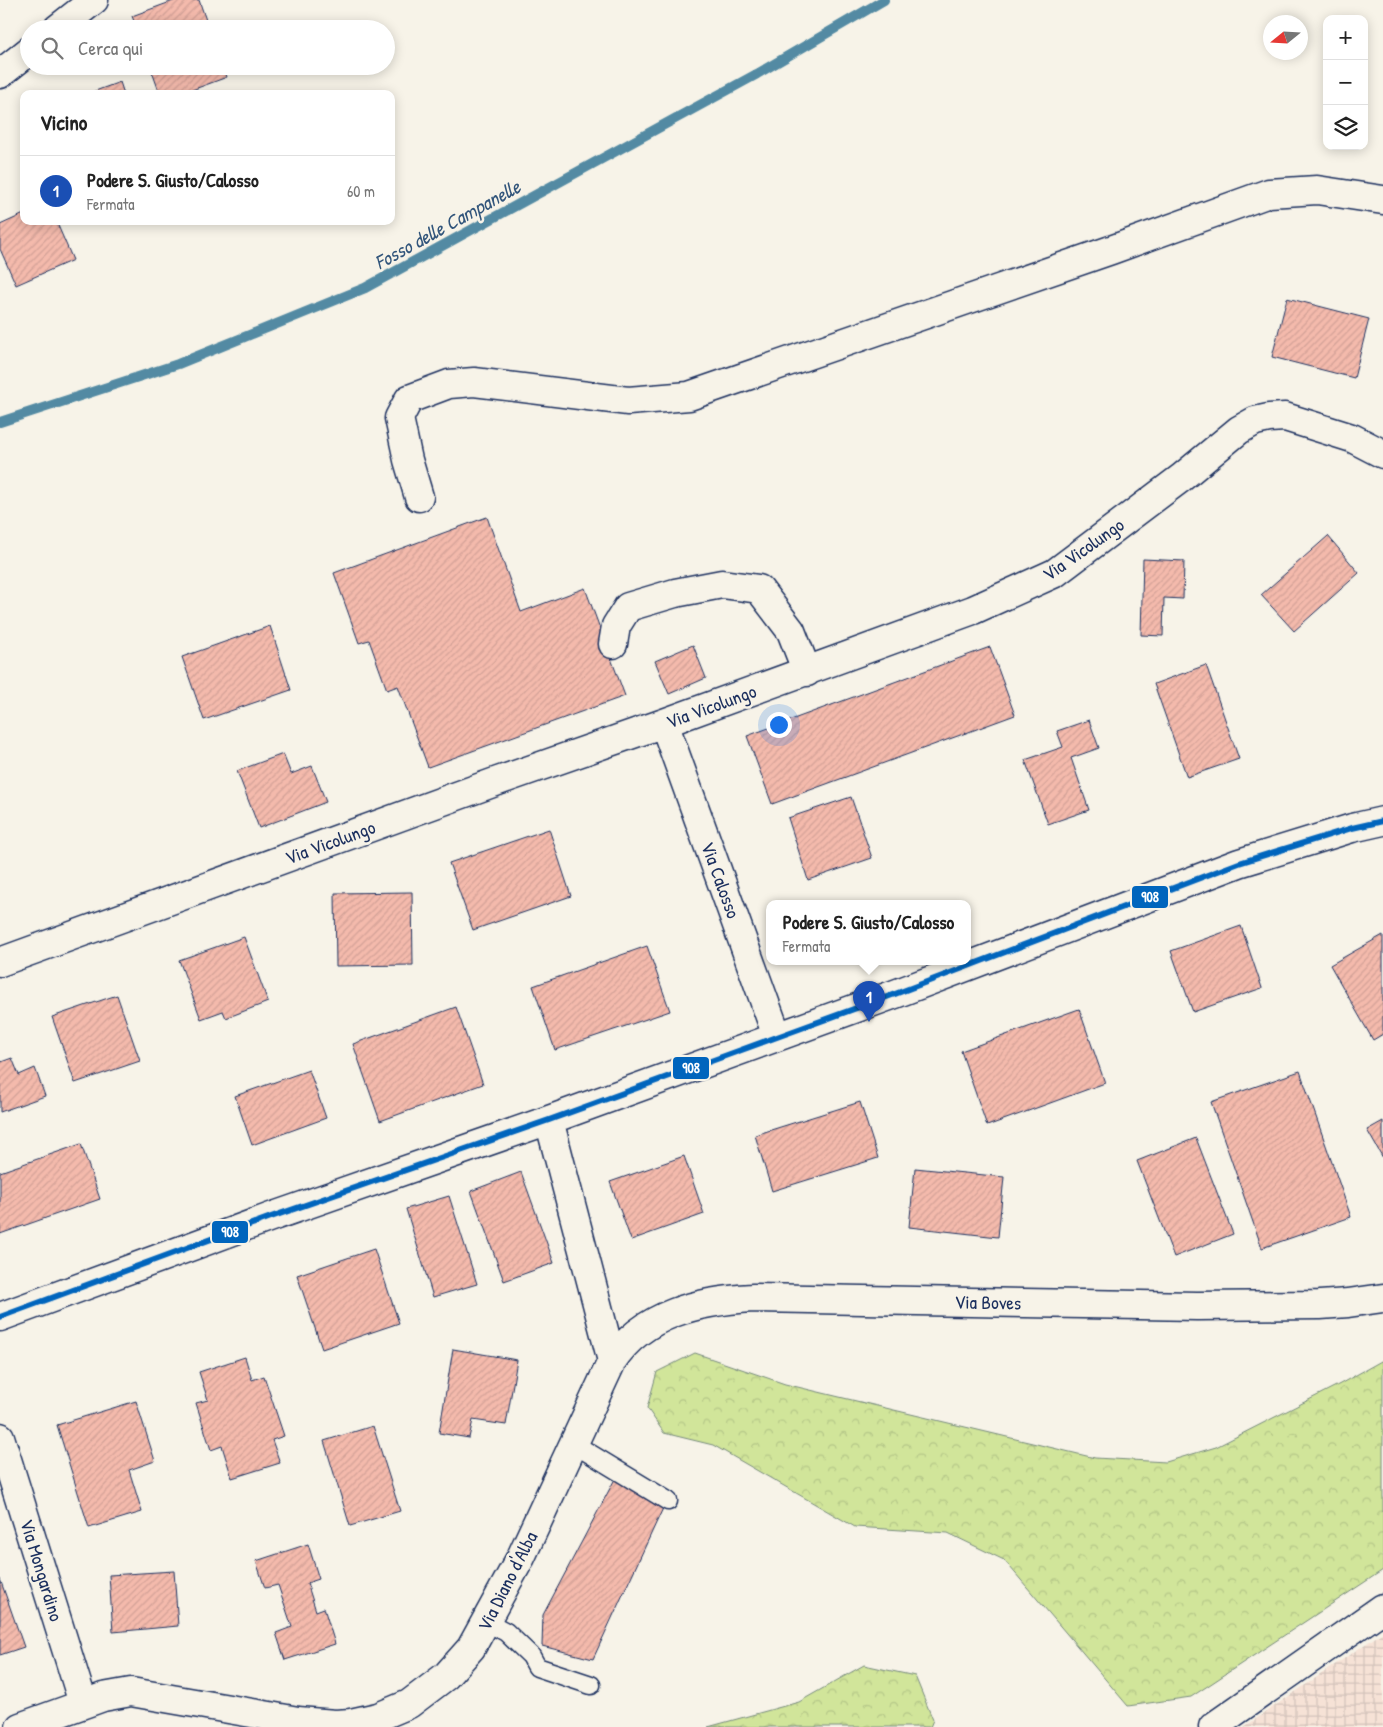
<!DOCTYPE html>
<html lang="it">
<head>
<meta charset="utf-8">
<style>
  body { margin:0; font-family:"Patrick Hand",sans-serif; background:#f2f2f2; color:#222 }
  .controls { position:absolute; right:15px; top:15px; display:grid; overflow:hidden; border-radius:10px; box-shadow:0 2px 12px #0003 }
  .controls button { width:45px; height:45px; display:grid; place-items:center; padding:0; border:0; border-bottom:1px solid #e0e0e0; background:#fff; color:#222; font:25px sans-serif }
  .compass { position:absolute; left:1263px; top:15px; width:45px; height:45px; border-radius:50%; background:#fff; box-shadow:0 2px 12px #0003; rotate:252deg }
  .you { position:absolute; left:778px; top:724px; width:18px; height:18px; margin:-12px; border:4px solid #fff; border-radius:50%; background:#1a73e8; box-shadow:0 0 0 8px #1a73e833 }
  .badge { display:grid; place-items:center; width:32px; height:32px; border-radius:50%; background:#d1495b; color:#fff; font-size:16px; font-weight:700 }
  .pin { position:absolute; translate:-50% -41px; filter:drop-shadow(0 1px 2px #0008) }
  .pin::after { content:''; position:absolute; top:26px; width:18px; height:15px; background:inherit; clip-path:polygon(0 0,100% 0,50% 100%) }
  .popup { position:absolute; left:766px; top:900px; width:205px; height:65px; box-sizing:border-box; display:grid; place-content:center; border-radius:10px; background:#fff; filter:drop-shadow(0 1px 4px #0005); font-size:16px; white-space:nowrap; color:#767676 }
  .popup b { font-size:19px; color:#222 }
  .popup::after { content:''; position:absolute; left:50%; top:100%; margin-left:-10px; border:10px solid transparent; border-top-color:#fff }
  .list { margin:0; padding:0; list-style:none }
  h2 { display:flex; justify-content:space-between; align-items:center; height:65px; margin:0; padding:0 20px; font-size:21px }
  h2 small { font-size:16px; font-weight:400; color:#767676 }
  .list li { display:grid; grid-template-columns:32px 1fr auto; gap:15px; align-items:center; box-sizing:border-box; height:70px; padding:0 20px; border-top:1px solid #e0e0e0 }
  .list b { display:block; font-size:19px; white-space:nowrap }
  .list p { margin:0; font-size:16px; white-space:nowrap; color:#767676 }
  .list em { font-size:16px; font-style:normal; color:#767676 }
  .icon { flex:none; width:28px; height:28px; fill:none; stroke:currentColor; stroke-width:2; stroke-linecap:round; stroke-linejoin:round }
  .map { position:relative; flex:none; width:1383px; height:1727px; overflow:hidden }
  .search { position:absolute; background:#fff; box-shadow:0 2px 12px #0003; left:20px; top:20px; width:375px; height:55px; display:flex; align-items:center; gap:12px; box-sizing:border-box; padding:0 18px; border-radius:28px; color:#767676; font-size:19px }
  .panel { position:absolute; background:#fff; box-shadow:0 2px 12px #0003; left:20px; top:90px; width:375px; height:135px; border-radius:10px }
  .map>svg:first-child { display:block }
  .industrial { fill:url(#industrial-grid) }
  .forest { fill:url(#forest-crowns); stroke:#768a7c }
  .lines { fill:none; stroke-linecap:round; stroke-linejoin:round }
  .stream { stroke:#528aa3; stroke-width:10 }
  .building { fill:url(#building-hatch); stroke:#1b2f5e }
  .lane-casing { stroke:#1b2f5e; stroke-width:21 }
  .street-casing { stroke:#1b2f5e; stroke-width:31 }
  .secondary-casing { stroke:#1b2f5e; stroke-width:31 }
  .lane { stroke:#f7f3e8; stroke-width:18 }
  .street { stroke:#f7f3e8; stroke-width:28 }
  .secondary { stroke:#f7f3e8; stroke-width:28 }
  .bus-1-casing { stroke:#f7f3e8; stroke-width:10 }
  .bus-1 { stroke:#0065bd; stroke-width:6 }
  .labels { text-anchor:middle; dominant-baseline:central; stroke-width:5; stroke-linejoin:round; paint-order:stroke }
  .street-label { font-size:19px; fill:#1b2f5e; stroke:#f7f3e8 }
  .water-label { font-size:20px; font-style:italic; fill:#32557b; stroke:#f7f3e8 }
  .line-badge { stroke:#f7f3e8; stroke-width:2 }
  .badge-label { font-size:14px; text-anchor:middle; font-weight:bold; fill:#fff }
</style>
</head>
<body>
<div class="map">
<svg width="1383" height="1727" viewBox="0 0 1383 1727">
  <defs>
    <pattern id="industrial-grid" width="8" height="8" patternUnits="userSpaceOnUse" patternTransform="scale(1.25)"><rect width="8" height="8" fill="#f6e2d6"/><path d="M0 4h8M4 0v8" fill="none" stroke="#d2c2ba"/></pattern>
    <pattern id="forest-crowns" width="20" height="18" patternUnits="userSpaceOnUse" patternTransform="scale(1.25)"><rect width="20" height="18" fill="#d1e59a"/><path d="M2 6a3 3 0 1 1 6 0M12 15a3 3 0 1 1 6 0" fill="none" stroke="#b3c587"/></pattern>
    <pattern id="building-hatch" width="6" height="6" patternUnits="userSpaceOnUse" patternTransform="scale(1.25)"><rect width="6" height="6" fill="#f4baac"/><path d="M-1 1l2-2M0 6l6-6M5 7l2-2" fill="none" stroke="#d1a096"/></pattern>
  </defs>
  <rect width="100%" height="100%" fill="#f7f3e8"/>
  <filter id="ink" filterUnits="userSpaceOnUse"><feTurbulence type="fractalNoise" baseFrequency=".02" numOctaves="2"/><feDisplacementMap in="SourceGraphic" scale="10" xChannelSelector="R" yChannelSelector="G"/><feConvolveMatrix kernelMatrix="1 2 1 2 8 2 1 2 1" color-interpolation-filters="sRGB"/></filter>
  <g filter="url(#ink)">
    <path class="industrial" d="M1383 1632V1727H1244Z"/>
    <path class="forest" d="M695 1353 785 1384 1095 1458 1166 1462 1216 1447 1340 1384 1383 1360V1570L1191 1697 1128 1706 1004 1560 948 1533 855 1527 713 1445 664 1433 647 1408 657 1372Z
      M864 1665 915 1676 933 1720 930 1727H708L799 1702Z"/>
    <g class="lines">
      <path class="stream" d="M0 422 178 364 365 288 757 74 884 0"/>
    </g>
    <path class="building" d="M176 0H199L209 29H137L132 16Z
      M150 66H223L227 77 181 94H160Z
      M120 82 124 94H87Z
      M24 214V221H56L73 260 16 285 0 249V225Z
      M1287 298 1369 319 1354 378 1272 357Z
      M487 517 521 612 585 588 625 696 428 767 398 686 387 690 369 640 359 643 334 573Z
      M1328 536 1359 573 1294 631 1261 595Z
      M1143 559 1184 561 1183 599 1164 598 1163 636 1141 635Z
      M270 626 291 690 204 720 182 657Z
      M693 645 706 678 669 694 655 661Z
      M990 647 1015 715 772 804 747 736Z
      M1206 665 1239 759 1187 777 1154 684Z
      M1089 720 1099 748 1071 758 1089 810 1048 824 1025 760 1063 747 1057 731Z
      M283 754 291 774 312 766 326 802 259 828 237 771Z
      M851 797 872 858 808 880 788 818Z
      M549 829 571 896 473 930 449 863Z
      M412 892 413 965 336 966 335 893Z
      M1241 926 1262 988 1193 1012 1171 951Z
      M1383 935V1034L1373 1040 1330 965Z
      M244 937 268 1002 226 1018 223 1011 201 1019 179 960Z
      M647 946 670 1011 555 1050 533 986Z
      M117 995 140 1061 75 1083 52 1017Z
      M456 1007 483 1084 380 1121 353 1044Z
      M1079 1009 1105 1083 987 1126 961 1051Z
      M12 1058 19 1075 35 1068 45 1096 0 1112V1060L1 1062Z
      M309 1070 326 1118 252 1145 235 1096Z
      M1300 1071 1351 1217 1262 1248 1211 1102Z
      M860 1102 878 1158 772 1191 755 1135Z
      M1383 1121V1158L1367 1130Z
      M1196 1138 1233 1234 1174 1257 1137 1161Z
      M81 1144 100 1199 0 1234V1172Z
      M684 1156 704 1214 631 1240 610 1182Z
      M915 1168 1004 1177 998 1237 909 1227Z
      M521 1172 554 1263 504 1281 471 1191Z
      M449 1196 477 1284 433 1297 406 1209Z
      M374 1249 399 1323 322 1349 297 1275Z
      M453 1349 517 1360 506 1425 473 1420 469 1438 439 1433Z
      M245 1357 252 1380 264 1376 284 1436 272 1440 280 1463 232 1478 222 1446 211 1450 196 1403 208 1400 199 1372Z
      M136 1401 155 1461 129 1470 142 1512 89 1528 57 1425Z
      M373 1426 400 1511 350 1526 324 1441Z
      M616 1477 664 1506 593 1659 542 1646 543 1615Z
      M308 1544 319 1579 307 1583 316 1611 324 1608 335 1644 285 1660 276 1633 292 1627 278 1585 265 1588 256 1561Z
      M174 1571 178 1626 113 1632 109 1575Z
      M0 1579 24 1647 0 1655Z"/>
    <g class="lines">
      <defs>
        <path id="lane" d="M574 1444 668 1501
          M487 1622 506 1632 531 1656 537 1667 591 1685"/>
        <path id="street" d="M57 29 94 0
          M0 74 29 51
          M419 497 408 460 399 418 409 399 449 384 474 382 628 401 689 396 1111 250 1269 193 1317 190 1383 200
          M613 644 616 626 628 607 675 593 722 584 759 589 791 631 807 672
          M664 723 777 1036
          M0 962 498 781 664 723 973 610 1055 573 1181 478 1239 430 1255 421 1269 418 1285 417 1352 438 1383 454
          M0 1317 271 1217 549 1120 895 994 1239 863 1352 828 1383 821
          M612 1361C643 1313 700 1301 753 1298L1197 1306 1320 1305 1348 1303 1383 1298
          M0 1437 83 1703
          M20 1727 103 1697 131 1692 298 1721 335 1724 351 1723 378 1717 409 1704 446 1676 471 1648 521 1557 612 1361 549 1120"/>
        <path id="secondary" d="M1213 1727 1383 1608"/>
      </defs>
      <use href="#lane" class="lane-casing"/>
      <use href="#street" class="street-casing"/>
      <use href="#secondary" class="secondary-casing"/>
      <use href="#lane" class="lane"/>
      <use href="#street" class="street"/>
      <use href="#secondary" class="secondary"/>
      <defs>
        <path id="bus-1" d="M0 1317 271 1217 549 1120 895 994 1239 863 1352 828 1383 821"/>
      </defs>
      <use href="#bus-1" class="bus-1-casing"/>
      <use href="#bus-1" class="bus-1"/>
    </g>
  </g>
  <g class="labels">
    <g class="street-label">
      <text transform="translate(1083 549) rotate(-35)">Via Vicolungo</text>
      <text transform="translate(711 706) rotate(-20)">Via Vicolungo</text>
      <text transform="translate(330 842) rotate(-20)">Via Vicolungo</text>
      <text transform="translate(721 880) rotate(70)">Via Calosso</text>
      <text transform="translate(988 1302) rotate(1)">Via Boves</text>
      <text transform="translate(42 1570) rotate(73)">Via Mongardino</text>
      <text transform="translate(507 1581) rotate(-63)">Via Diano d'Alba</text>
    </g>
    <g class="water-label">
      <text transform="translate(447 224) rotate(-29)">Fosso delle Campanelle</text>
    </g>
  </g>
  <g class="line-badge">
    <rect x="1131" y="885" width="38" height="24" rx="5" fill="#0065bd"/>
    <rect x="672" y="1056" width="38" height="24" rx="5" fill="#0065bd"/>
    <rect x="211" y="1220" width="38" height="24" rx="5" fill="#0065bd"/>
  </g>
  <g class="badge-label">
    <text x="1150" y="902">908</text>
    <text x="691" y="1073">908</text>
    <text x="230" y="1237">908</text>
  </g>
</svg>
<div class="controls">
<button>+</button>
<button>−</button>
<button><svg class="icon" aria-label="layers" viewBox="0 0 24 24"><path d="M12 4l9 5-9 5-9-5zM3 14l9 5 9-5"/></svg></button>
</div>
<svg class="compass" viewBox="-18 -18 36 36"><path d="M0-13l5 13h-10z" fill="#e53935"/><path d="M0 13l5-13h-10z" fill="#767676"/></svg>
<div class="you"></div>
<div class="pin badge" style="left:869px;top:1022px;background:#1a4fb4">1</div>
<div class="popup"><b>Podere S. Giusto/Calosso</b>Fermata</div>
<div class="search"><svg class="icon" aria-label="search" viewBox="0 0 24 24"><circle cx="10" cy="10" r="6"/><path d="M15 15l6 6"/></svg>Cerca qui</div>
<section class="panel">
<h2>Vicino<small></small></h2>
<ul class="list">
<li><span class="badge" style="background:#1a4fb4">1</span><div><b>Podere S. Giusto/Calosso</b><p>Fermata</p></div><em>60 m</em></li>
</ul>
</section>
</div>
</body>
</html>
